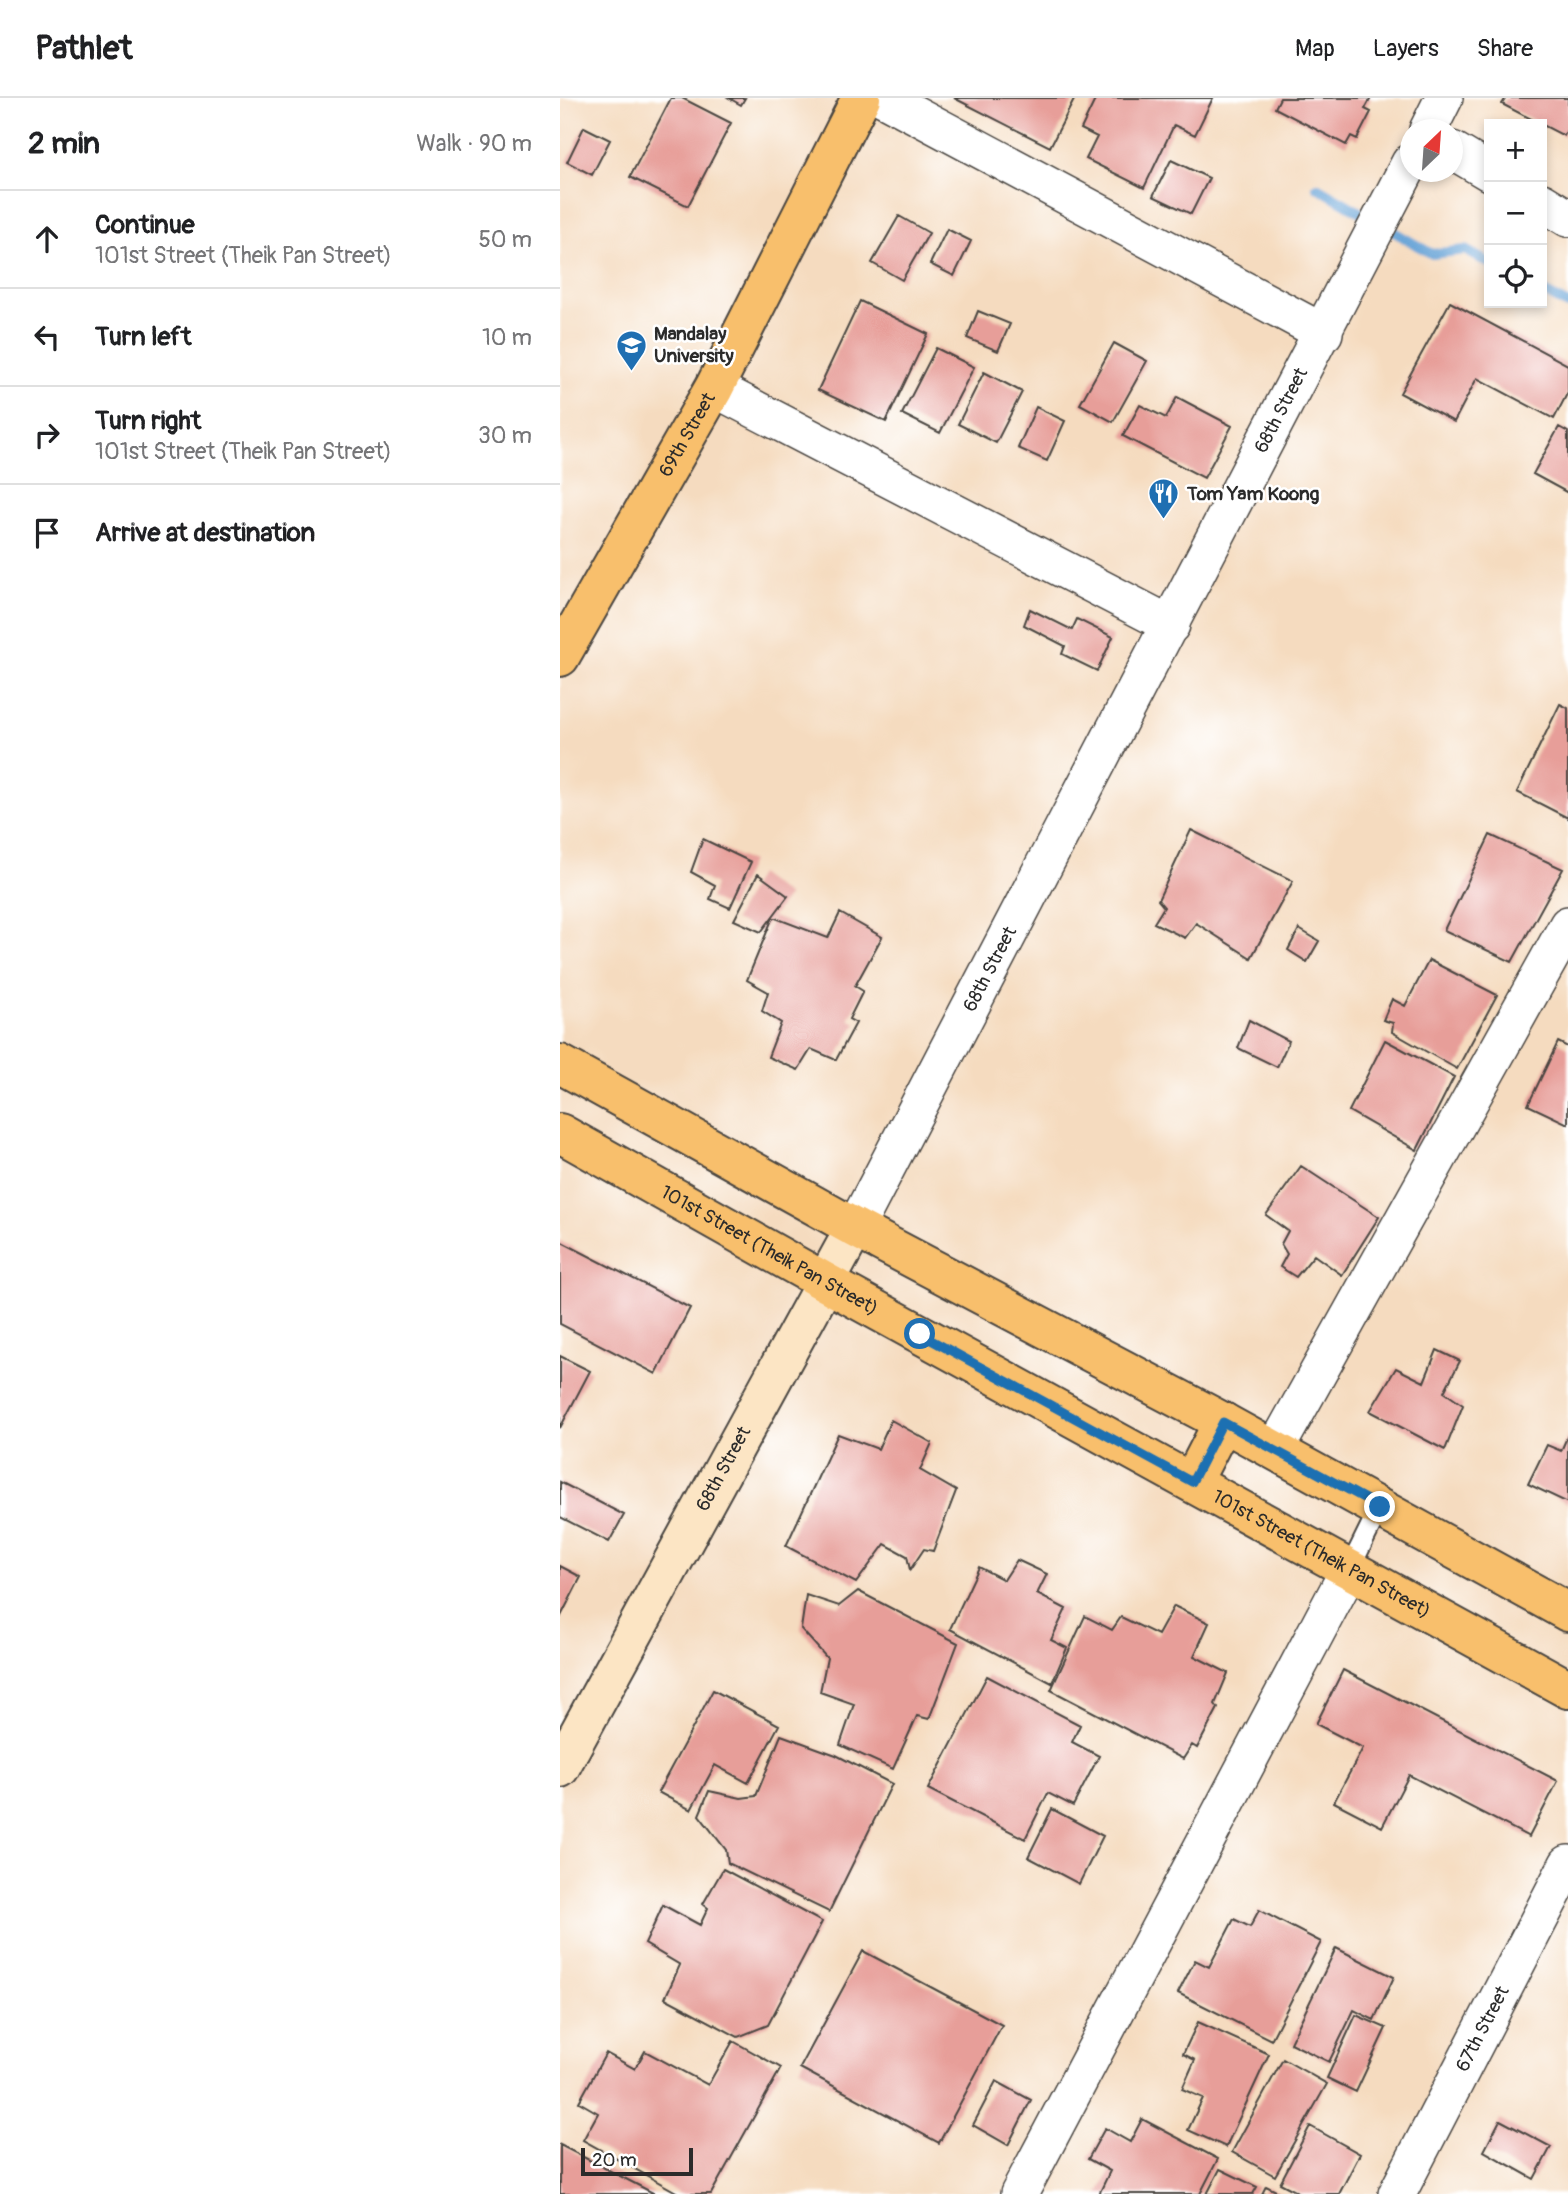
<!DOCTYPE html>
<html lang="en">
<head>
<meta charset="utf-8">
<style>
  body { margin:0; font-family:Pangolin,sans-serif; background:#f2f2f2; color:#202124 }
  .controls { position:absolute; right:21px; top:21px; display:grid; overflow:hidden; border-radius:0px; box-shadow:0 4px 10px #0003 }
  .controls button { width:63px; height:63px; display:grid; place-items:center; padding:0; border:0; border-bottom:2px solid #e0e0e0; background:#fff; color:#202124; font:35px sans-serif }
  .compass { position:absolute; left:840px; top:21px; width:63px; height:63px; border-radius:50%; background:#fff; box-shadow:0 4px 10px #0003; rotate:25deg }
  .scale { position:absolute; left:21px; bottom:18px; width:112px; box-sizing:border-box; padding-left:7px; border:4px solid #2b2b2b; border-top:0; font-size:19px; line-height:24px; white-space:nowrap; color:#2b2b2b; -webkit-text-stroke:5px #fff; paint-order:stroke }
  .stop { position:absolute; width:21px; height:21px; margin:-16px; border:5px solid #1f6fb2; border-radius:50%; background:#fff }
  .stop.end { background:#1f6fb2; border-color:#fff; box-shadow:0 2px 7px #0008 }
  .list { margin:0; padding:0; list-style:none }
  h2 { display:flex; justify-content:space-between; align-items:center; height:91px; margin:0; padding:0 28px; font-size:30px }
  h2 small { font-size:23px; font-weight:400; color:#757577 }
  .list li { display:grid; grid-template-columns:46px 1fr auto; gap:21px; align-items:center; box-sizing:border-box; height:98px; padding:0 28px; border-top:2px solid #e0e0e0 }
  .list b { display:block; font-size:26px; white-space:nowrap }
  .list p { margin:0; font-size:23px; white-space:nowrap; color:#757577 }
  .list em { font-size:23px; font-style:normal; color:#757577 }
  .icon { flex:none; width:38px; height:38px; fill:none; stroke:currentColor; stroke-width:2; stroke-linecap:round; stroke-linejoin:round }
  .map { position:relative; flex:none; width:1008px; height:2096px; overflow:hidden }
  header { display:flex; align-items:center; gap:42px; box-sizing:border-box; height:98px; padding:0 35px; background:#fff; border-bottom:2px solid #e0e0e0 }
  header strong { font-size:33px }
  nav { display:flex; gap:38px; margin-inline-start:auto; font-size:24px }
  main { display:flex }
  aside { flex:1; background:#fff }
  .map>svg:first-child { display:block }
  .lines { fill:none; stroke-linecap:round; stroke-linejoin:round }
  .stream { stroke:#65a2d6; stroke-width:10 }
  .building { fill:#e79e99 }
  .service-casing { stroke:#494541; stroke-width:23 }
  .minor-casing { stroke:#494541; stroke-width:40 }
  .secondary-casing { stroke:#494541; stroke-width:42 }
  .primary-casing { stroke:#494541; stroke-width:42 }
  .service { stroke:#fff; stroke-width:19 }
  .minor { stroke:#fff; stroke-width:37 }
  .secondary { stroke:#fce5c4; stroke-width:38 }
  .primary { stroke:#f8bf6c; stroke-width:38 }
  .route { stroke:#1f6fb2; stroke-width:9 }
  .labels { text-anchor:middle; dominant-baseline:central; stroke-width:5; stroke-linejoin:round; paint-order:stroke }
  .poi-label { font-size:19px; font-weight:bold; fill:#2b2b2b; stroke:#fff; text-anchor:start }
  .street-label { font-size:19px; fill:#2b2b2b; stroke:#fff }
</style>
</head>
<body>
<header>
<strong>Pathlet</strong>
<nav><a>Map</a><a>Layers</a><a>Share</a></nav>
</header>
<main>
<aside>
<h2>2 min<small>Walk · 90 m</small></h2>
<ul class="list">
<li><svg class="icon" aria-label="ahead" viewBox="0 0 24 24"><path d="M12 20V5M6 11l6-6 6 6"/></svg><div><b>Continue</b><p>101st Street (Theik Pan Street)</p></div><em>50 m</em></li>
<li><svg class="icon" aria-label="left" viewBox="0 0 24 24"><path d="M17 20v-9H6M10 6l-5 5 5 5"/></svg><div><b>Turn left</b></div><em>10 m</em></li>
<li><svg class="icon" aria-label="right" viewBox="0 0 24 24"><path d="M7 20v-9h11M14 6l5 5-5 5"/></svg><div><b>Turn right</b><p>101st Street (Theik Pan Street)</p></div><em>30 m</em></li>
<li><svg class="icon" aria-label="arrive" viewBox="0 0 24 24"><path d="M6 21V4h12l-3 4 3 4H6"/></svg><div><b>Arrive at destination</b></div></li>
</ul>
</aside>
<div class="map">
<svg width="1008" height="2096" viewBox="0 0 1008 2096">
  <rect width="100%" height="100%" fill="#fff"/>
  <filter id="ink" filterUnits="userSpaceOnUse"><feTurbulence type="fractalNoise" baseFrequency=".0143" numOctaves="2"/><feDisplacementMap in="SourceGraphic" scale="14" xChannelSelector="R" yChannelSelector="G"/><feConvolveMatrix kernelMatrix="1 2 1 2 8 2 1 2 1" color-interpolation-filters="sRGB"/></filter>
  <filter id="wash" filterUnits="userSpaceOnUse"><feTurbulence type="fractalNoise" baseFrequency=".00686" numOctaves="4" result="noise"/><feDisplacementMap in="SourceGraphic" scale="28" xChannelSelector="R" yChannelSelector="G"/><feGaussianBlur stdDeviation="1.57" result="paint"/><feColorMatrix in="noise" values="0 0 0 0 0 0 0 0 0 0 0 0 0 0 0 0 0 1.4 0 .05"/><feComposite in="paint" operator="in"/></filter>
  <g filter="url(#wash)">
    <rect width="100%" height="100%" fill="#f5dbbf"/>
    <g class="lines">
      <path class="stream" d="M757 89 872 156 905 152 929 165
        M982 193 1008 207"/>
    </g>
    <g id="blocks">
      <path class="building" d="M111 0H122L171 25 128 108 70 79Z
        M169 0H185L181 7Z
        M394 0H515L490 49Z
        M536 0H653L635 37 614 27 584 90 526 61 537 39 521 31Z
        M720 0H811L805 11 811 14 797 41 791 38 786 47 715 10Z
        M946 0H1008V30L1004 38 942 6Z
        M24 29 50 42 32 77 7 64Z
        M611 62 649 80 631 116 593 98Z
        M339 118 369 135 342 182 312 165Z
        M387 131 411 143 394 178 370 166Z
        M300 203 368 236 326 324 258 292Z
        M890 204 1008 267V294L994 321 917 280 894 324 840 295Z
        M418 213 450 226 438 253 407 240Z
        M554 245 587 263 553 324 520 306Z
        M376 250 414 269 380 335 342 316Z
        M424 274 462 294 436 345 398 326Z
        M617 299 672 328 644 380 563 338 580 307 606 320Z
        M476 309 505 323 487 363 458 350Z
        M999 329 1008 334V395L973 376Z
        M470 511 512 532 517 521 553 539 537 573 502 556 505 548 464 527Z
        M1000 606 1008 610V720L957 694Z
        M631 732 733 783 691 860 636 825 625 840 594 825 604 809 598 802Z
        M930 737 1003 771 952 864 884 832Z
        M143 741 191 764 170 810 150 801 155 787 131 774Z
        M198 776 228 798 201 834 174 822Z
        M280 815 322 839 295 888 303 893 289 921 296 925 276 962 251 951 238 972 208 959 221 925 202 913 208 894 187 882 213 819 268 840Z
        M739 831 759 843 747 864 728 852Z
        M869 862 937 897 897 971 832 934 833 925 823 922 832 901 845 908Z
        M689 922 729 943 717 969 678 950Z
        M825 942 894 979 857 1052 789 1013Z
        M998 944 1008 949V1026L968 1007Z
        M741 1068 819 1119 782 1177 754 1157 736 1179 720 1169 727 1156 721 1146 728 1133 706 1117Z
        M0 1143 130 1210 96 1276 0 1226Z
        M877 1252 900 1263 884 1294 903 1307 885 1352 810 1313 836 1270 864 1284Z
        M0 1258 30 1273 0 1330Z
        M331 1322 372 1345 360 1372 396 1393 373 1453 364 1451 350 1472 347 1458 325 1446 296 1485 226 1448 278 1336 318 1351Z
        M1008 1337V1405L968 1386 987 1347 1001 1353Z
        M0 1384 64 1417 49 1444 0 1419Z
        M457 1462 487 1476 477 1496 506 1511 491 1542 507 1550 492 1585 390 1531 419 1469 444 1482Z
        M0 1468 21 1479 0 1520Z
        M298 1493 398 1545 369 1621 357 1618 333 1671 280 1647 294 1606 260 1594 267 1560 241 1531 246 1497 279 1508Z
        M614 1508 649 1525 634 1558 668 1575 655 1606 658 1610 637 1650 632 1647 623 1661 491 1592 525 1518 552 1532 561 1519 598 1537Z
        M783 1572 998 1683 969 1739 849 1677 822 1729 774 1704 803 1650 756 1626Z
        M427 1578 520 1627 512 1644 539 1658 513 1708 488 1695 465 1741 368 1691Z
        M153 1592 219 1627 188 1685 155 1667 131 1712 98 1694Z
        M221 1637 276 1657 332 1686 269 1814 168 1765 166 1752 139 1717 149 1693 181 1700 196 1698Z
        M492 1711 543 1738 519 1786 468 1759Z
        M163 1771 262 1824 208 1927 178 1939 105 1900 120 1867 85 1846 103 1807 140 1827 148 1810 143 1806Z
        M699 1812 761 1844 711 1942 618 1895 635 1862 649 1869 674 1821 690 1829Z
        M776 1850 834 1879 814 1922 794 1912 769 1964 730 1945Z
        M303 1853 442 1927 379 2045 240 1970Z
        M796 1917 826 1930 796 1994 767 1980Z
        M638 1924 709 1956 666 2049 628 2032 643 2000 622 1991 635 1962 623 1956Z
        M173 1943 221 1970 151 2096H120L23 2042 38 2015 19 2004 46 1955 75 1971 85 1953 148 1987Z
        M723 1961 767 1986 715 2078 672 2054Z
        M436 1983 471 2002 448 2047 413 2027Z
        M582 2021 658 2061 640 2096H539L550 2073 528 2061 545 2030 570 2044Z
        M940 2022 991 2049 974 2081 924 2053Z
        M750 2028 800 2056 779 2096H741L720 2085Z
        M0 2047 95 2096H0Z
        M660 2071 697 2089 693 2096H647Z
        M706 2088 722 2096H702Z"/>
    </g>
  </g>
  <g filter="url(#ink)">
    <use href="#blocks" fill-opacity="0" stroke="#494541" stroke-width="2"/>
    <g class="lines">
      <defs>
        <path id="service" d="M789 1472 820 1409"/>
        <g id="minor">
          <path d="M324 0 764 235"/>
          <path d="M868 32 884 0"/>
          <path d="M892 52 929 74"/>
          <path d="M982 104 1008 120"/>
          <path d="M154 290 611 527"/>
          <path id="s1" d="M295 1130 850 65"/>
          <path d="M715 1352 1008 827"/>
          <path d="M459 2096 789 1472"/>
          <path id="s2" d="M837 2096 1008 1766"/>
        </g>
        <g id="secondary">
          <path id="s3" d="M0 1670 295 1130"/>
        </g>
        <g id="primary">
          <path id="s4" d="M0 559 154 290 301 0"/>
          <path d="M0 966 295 1130 663 1324 1008 1514"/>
          <path id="s5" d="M0 1035 267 1185 1008 1591"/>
          <path d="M632 1384 663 1324"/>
        </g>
      </defs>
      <use href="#service" class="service-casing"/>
      <use href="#minor" class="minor-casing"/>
      <use href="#secondary" class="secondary-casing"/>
      <use href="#primary" class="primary-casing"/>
      <use href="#service" class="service"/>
      <use href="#minor" class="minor"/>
      <use href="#secondary" class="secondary"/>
      <use href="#primary" class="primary"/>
    </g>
  </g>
  <g class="lines" filter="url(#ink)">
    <path class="route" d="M360 1236 632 1384 663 1324 820 1409"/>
  </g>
  <defs>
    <symbol id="university-pin" viewBox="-11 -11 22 30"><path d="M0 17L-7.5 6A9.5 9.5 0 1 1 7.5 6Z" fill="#1f6fb2" stroke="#fff"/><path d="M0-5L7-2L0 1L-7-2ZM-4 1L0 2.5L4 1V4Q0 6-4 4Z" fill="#fff"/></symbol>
    <symbol id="restaurant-pin" viewBox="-11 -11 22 30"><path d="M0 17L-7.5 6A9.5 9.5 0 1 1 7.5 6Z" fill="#1f6fb2" stroke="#fff"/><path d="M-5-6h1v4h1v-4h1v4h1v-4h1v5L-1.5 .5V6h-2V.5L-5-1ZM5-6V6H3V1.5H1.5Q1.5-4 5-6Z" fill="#fff"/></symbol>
  </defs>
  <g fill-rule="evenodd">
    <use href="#university-pin" x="54" y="230" width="35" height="47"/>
    <use href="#restaurant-pin" x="586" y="378" width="35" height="47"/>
  </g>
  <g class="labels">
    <g class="poi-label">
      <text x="94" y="236">Mandalay<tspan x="94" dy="22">University</tspan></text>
      <text x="627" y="396">Tom Yam Koong</text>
    </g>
    <g class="street-label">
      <text stroke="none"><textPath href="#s1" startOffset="922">68th Street</textPath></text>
      <text stroke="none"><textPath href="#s4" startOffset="256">69th Street</textPath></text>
      <text stroke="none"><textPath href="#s1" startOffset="292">68th Street</textPath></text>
      <text stroke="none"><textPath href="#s5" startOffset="240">101st Street (Theik Pan Street)</textPath></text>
      <text stroke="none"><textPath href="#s3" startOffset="341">68th Street</textPath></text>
      <text stroke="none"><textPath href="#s5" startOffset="870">101st Street (Theik Pan Street)</textPath></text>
      <text stroke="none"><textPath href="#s2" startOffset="186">67th Street</textPath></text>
    </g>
  </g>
</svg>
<div class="controls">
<button>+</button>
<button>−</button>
<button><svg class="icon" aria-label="locate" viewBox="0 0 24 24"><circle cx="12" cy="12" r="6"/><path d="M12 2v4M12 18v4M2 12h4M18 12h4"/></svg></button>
</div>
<svg class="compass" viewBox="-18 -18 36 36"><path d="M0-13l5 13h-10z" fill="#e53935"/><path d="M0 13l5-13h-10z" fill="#757577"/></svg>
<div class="scale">20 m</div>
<div class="stop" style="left:360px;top:1236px"></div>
<div class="stop end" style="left:820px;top:1409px"></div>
</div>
</main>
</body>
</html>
